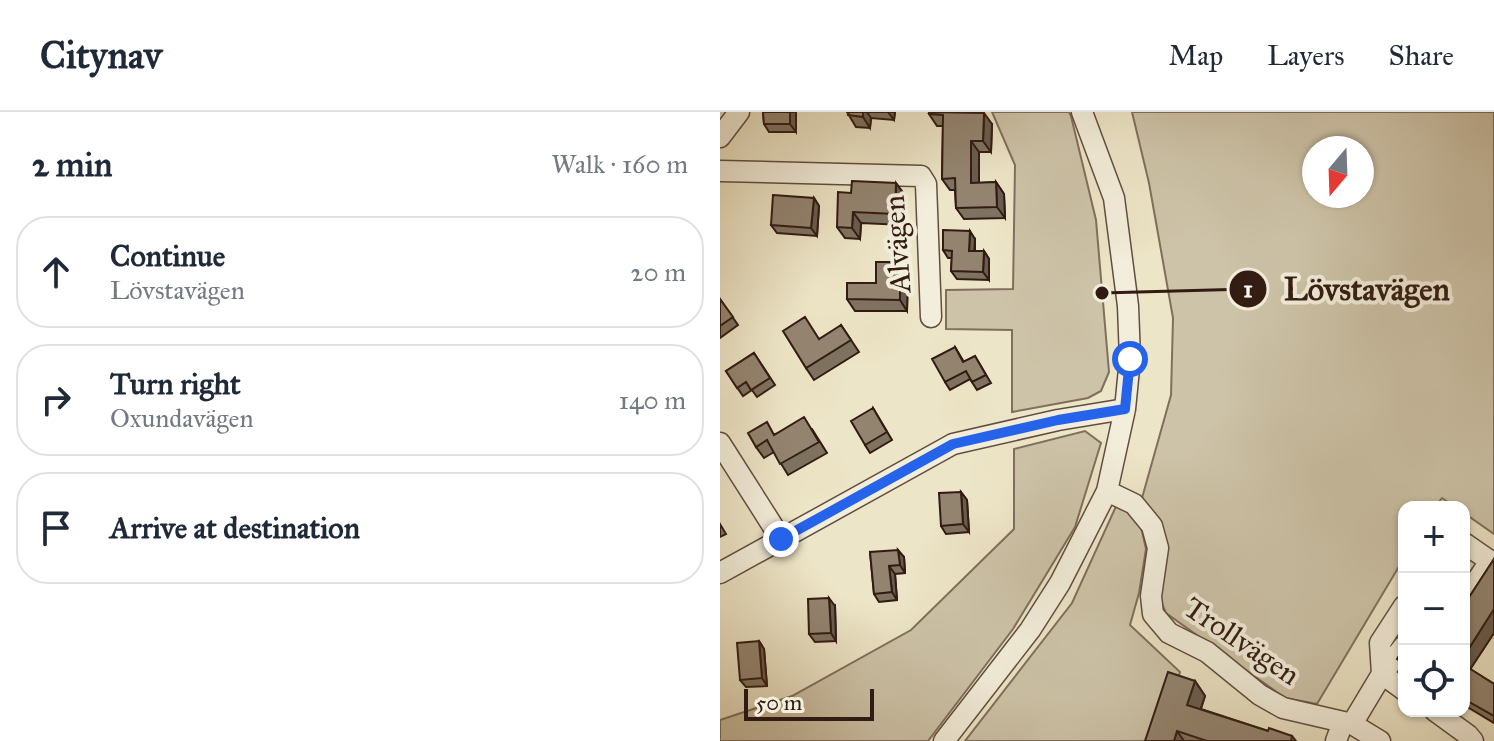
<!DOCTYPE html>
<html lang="en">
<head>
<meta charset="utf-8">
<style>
  body { margin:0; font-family:"IM FELL Great Primer",serif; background:#f6f6f7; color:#1f2937 }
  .controls { position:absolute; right:24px; bottom:24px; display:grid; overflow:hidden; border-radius:16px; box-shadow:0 2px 6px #0004 }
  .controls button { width:72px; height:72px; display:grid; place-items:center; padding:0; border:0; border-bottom:2px solid #e0e1e3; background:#fff; color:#1f2937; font:40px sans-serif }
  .compass { position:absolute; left:582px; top:24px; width:72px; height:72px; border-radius:50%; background:#fff; box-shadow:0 2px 6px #0004; rotate:199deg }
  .scale { position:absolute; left:24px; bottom:20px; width:130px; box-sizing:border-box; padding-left:8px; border:4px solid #321b12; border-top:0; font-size:22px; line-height:28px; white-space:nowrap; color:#321b12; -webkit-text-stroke:6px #f3eedb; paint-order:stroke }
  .stop { position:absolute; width:24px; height:24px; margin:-18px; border:6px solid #2563eb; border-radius:50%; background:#fff }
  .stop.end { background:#2563eb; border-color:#fff; box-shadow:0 2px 8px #0008 }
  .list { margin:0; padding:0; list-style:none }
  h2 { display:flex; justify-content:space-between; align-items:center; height:104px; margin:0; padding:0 32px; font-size:34px }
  h2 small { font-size:26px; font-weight:400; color:#747a83 }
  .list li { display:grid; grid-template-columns:52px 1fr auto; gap:24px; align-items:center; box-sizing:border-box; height:112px; margin:0 16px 16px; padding:0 16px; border:2px solid #e0e1e3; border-radius:32px }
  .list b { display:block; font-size:30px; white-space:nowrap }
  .list p { margin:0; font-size:26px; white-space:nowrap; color:#747a83 }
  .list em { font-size:26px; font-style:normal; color:#747a83 }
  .icon { flex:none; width:44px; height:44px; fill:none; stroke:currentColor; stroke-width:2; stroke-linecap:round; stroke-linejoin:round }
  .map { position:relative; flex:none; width:774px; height:629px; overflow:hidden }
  header { display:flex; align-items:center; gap:48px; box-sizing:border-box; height:112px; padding:0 40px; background:#fff; border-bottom:2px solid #e0e1e3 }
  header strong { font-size:38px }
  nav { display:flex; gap:44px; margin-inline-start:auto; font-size:28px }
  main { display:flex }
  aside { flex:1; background:#fff }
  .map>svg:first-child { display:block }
  .green { fill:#cdc3a8; stroke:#806f5d; stroke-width:2; fill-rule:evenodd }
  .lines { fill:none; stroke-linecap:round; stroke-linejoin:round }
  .minor-casing { stroke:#614e3f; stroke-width:23 }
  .minor { stroke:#f3eedb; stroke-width:20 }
  .wall { fill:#7e7260; stroke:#321b12; stroke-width:2 }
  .shaded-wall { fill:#675c4e; stroke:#321b12; stroke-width:2 }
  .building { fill:#938470; stroke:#321b12; stroke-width:2 }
  .route { stroke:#2563eb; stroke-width:10 }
  .labels { text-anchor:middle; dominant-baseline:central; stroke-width:8; stroke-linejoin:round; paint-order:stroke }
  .street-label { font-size:30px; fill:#321b12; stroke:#f3eedb }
  .leader { fill:none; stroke:#321b12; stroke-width:3 }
  .callout-dot { fill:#321b12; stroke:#f3eedb; stroke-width:3 }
  .mark-label { font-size:24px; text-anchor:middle; font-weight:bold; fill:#fff }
  .callout-label { font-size:32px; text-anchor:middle; font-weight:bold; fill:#321b12; stroke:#f3eedb; stroke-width:8; stroke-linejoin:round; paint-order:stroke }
</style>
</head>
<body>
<header>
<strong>Citynav</strong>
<nav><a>Map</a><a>Layers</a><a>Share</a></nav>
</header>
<main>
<aside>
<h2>2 min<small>Walk · 160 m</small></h2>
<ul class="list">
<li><svg class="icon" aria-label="ahead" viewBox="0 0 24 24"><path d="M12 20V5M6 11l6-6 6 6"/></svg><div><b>Continue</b><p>Lövstavägen</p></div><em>20 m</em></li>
<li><svg class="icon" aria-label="right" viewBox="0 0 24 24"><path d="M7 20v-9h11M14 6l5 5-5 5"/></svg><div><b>Turn right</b><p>Oxundavägen</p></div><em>140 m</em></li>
<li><svg class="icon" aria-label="arrive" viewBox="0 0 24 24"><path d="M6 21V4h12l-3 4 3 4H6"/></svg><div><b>Arrive at destination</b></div></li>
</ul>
</aside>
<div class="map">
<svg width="774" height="629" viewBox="0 0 774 629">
  <rect width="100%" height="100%" fill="#ede5c7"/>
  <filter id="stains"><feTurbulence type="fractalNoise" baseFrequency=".0025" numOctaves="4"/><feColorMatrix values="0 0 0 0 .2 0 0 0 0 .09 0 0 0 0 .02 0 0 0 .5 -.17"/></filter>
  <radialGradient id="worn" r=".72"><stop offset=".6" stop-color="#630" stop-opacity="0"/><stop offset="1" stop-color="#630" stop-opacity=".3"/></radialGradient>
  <path class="green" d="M272 0H349L351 4 376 108 389 260 381 279 368 286 292 300V218L226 217V178L293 177 295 53Z
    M412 0H774V422L744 401V395H735L722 386 715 395H684V446L597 592 565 586 446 501 438 483 422 386 451 283 453 206 429 71ZM594 36H642V84H594Z
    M365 319 381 331 355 415 293 517 208 629H0V608L72 584 191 518 294 417V337Z
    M398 390 419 406 426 437 419 481 410 513 460 560 438 629H245L352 491Z"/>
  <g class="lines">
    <defs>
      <path id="minor" d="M0 25 19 0
        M0 59 201 64 206 72 211 205
        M0 331 61 427
        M387 379 414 392 432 414 438 436 431 484 433 502 449 521 487 540 540 583 563 596 632 612 660 629
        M744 431 770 449 744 488
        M0 461 233 332 338 308 405 297
        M662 562 660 531 684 494
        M662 562 684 578
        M715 599 748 623 753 629
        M632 612 662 562 684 534
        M224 629 310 518 340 471 387 379 405 297 410 247 408 194 394 86 362 0
        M616 629 623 610"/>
    </defs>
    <use href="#minor" class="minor-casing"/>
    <use href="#minor" class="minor"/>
  </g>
  <path class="wall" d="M43 0H76V20H49L44 12Z
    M127 0H175L174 8 151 6 150 16 136 15Z
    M248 1 272 12 271 40H259V71L276 70 284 82 285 106 244 107 236 96 235 78H230L222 67 223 14H217L209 2Z
    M176 71 184 82 183 113 141 111 140 127 125 126 117 115 131 81Z
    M94 86 99 94 97 124 57 121 51 113Z
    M255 127V139H264L269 147V168L237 167 231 159 232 146H228L223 138Z
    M180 150 188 161 187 199H135L127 187 156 171Z
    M0 187 18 213 0 226Z
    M121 213 139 240 94 268 86 256Z
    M235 235 244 250 255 244 271 271 257 278 250 267 230 278 225 270Z
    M34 241 55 273 37 285 32 278 23 284 6 259Z
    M153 296 172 328 150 341 145 333Z
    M92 317 107 341 68 363 54 340 44 346 36 335 55 322Z
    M241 380 247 388 249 420 226 422 221 414Z
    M0 412 6 422 0 425Z
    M150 440 184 445 185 461 175 462 177 488 159 490 154 482Z
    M774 447V521L750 557 774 572V611L744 593V493Z
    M115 494 116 529 95 530 89 522Z
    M39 529 44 537 47 574 26 575 20 568Z
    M475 569 485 584 481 597 548 619 572 624 576 629H425Z"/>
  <path class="shaded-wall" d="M70 0H76V20L70 12Z
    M143 0H147L151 6 150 16 143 5Z
    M168 0H175L174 8Z
    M264 1 272 12 271 40 263 29Z
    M251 29 259 40V82L251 71Z
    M276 70 284 82 285 106 277 95Z
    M176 71 184 82 183 113 175 102Z
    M94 86 99 94 97 124 91 116Z
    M133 100 141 111 140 127 132 116Z
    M250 119 255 127 254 146 249 139Z
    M264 139 269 147V168L263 160Z
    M180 150 188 161 187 199 180 188Z
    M241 380 247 388 249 420 243 412Z
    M178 438 184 445 185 461 180 453Z
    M169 454 175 462 177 488 172 480Z
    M109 486 115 494 116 529 111 521Z
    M774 497V521L747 562 744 557V544Z
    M39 529 44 537 47 574 42 566Z
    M475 569 485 584 477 607 467 593Z
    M457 619 464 629H454Z"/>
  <path class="building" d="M43 0H70V12H44Z
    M129 0H143V5L128 3Z
    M209 0 264 1 263 29H251V71L276 70 277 95 236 96 235 66 222 67 223 3 209 2Z
    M132 69 176 71 175 102 133 100 132 116 117 115 118 80 131 81Z
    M53 83 94 86 91 116 51 113Z
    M223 118 250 119 249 139H264L263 160 231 159 232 139 223 138Z
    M156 150H180V188L127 187V171H156Z
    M0 187 13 205 0 214Z
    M85 205 99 227 121 213 131 228 86 256 63 219Z
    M235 235 243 250 255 244 266 263 252 270 246 259 225 270 212 247Z
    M34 241 50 266 31 278 26 270 17 276 6 259Z
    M153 296 167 320 145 333 131 309Z
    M84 305 99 330 60 352 47 328 36 335 28 321 47 310 54 323Z
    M241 380 243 412 221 414 219 381Z
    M178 438 180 453 169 454 172 480 154 482 150 440Z
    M774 447V497L744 544V493Z
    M109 486 111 521 89 522 88 487Z
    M39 529 42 566 20 568 17 531Z
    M684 536V552L677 547Z
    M744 553 774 572V604L744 587Z
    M448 560 475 569 467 593 548 619 549 616 572 624 571 629H487L457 619 454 629H425Z"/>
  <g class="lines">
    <path class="route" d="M61 427 233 332 338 308 405 297 410 247"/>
  </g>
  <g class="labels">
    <g class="street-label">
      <text transform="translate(177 132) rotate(-94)">Alvägen</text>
      <text transform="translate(522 529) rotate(34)">Trollvägen</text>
    </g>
  </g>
  <path class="leader" d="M382 181L528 177"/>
  <g class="callout-dot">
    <circle cx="382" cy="181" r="8"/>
    <circle cx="528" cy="177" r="20"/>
  </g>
  <g class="mark-label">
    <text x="528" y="185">1</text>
  </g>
  <g class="callout-label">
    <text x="647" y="188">Lövstavägen</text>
  </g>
  <rect width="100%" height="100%" filter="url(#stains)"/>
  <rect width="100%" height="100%" fill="url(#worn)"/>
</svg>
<div class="controls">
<button>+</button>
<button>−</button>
<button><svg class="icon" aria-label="locate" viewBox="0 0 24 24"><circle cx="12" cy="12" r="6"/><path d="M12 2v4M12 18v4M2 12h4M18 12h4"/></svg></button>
</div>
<svg class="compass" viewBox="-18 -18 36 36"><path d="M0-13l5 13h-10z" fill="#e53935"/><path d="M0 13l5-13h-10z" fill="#747a83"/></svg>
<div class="scale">50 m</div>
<div class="stop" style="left:410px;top:247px"></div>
<div class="stop end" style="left:61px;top:427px"></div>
</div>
</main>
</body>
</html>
